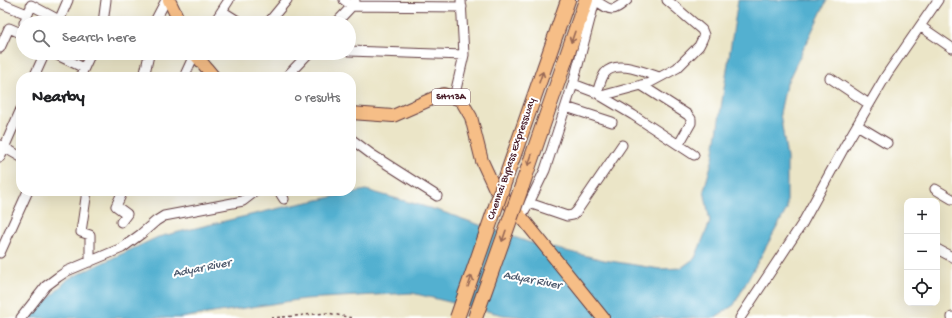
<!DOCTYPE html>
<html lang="en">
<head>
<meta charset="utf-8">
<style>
  body { margin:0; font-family:"Gochi Hand",sans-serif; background:#f6f6f6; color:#202124 }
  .controls { position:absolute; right:12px; bottom:12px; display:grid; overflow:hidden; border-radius:8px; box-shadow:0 4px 16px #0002 }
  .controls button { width:36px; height:36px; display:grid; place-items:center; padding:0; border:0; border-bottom:1px solid #e0e0e0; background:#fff; color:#202124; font:20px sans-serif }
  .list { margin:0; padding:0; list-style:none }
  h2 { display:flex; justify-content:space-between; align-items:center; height:52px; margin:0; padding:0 16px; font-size:17px }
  h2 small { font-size:13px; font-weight:400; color:#757577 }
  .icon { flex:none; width:22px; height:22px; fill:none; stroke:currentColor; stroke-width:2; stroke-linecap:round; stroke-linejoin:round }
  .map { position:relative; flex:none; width:952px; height:318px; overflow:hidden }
  .search { position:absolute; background:#fff; box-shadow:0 4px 16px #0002; left:16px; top:16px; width:340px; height:44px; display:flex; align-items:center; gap:10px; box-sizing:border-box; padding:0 14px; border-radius:22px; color:#757577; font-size:15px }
  .panel { position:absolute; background:#fff; box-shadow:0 4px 16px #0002; left:16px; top:72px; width:340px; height:124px; border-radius:16px }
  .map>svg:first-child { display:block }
  .water { fill:#52b0d0; stroke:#4e687e }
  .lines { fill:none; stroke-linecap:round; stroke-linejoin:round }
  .minor-casing { stroke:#623d42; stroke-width:11 }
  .major-casing { stroke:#623d42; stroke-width:14 }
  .highway-casing { stroke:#623d42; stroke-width:16 }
  .path { stroke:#623d42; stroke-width:1.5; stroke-dasharray:3 3; stroke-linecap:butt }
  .minor { stroke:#fff; stroke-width:9 }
  .major { stroke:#f6be87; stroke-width:12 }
  .highway { stroke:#f6be87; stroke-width:14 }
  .highway-bridge-casing { stroke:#623d42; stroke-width:16; stroke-linecap:butt }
  .highway-bridge { stroke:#f6be87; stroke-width:14 }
  .oneway { stroke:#976754 }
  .labels { text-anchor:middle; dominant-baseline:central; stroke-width:4; stroke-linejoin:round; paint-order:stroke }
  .shield { fill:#fff; stroke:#80626b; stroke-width:1 }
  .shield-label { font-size:10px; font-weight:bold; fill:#4a1f2b }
  .street-label { font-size:11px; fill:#4a1f2b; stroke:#fff }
  .water-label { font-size:12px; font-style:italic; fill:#4d596d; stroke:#fff }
</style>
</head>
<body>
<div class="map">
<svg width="952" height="318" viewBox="0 0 952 318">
  <rect width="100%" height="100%" fill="#fff"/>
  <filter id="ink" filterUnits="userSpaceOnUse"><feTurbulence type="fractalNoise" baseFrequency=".025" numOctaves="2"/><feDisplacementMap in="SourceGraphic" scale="8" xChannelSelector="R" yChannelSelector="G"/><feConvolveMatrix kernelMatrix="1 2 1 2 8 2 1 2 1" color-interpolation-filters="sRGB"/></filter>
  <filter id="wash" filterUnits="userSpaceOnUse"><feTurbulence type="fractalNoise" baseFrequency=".012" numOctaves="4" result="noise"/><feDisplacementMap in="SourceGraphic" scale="16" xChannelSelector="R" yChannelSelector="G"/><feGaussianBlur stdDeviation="0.9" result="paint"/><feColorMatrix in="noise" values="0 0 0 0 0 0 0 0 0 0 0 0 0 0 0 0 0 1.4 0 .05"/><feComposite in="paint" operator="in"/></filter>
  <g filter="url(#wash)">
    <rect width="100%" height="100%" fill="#ebe5c7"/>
    <path class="water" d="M738 0H827L786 85 780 113 787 158V209L734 305 714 318H532L503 315 412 293 304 299 180 318H30L68 279 158 237 284 207 366 190 440 211 528 242 604 260 660 269 681 268 695 258 710 222 704 190 713 158Z"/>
  </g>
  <g filter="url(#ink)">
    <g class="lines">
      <defs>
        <path id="minor" d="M344 0 352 6 462 7
          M0 3 27 14
          M31 5 59 20
          M222 11 241 23
          M24 23 30 9
          M58 23 68 0
          M103 23 106 0
          M154 23 166 0
          M214 23 229 0
          M268 23 287 0
          M336 23 352 6 355 1
          M920 26 952 48
          M0 48 9 28 23 34
          M349 51 464 55
          M53 53 84 68
          M34 77 45 53
          M80 77 91 53
          M144 77 149 55 146 53
          M184 77 195 53
          M286 77 309 53
          M830 78 869 104
          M573 84 597 93 601 96 633 115 694 155
          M641 85 688 115 691 119V123L679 144
          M597 93C599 87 601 78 605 73 617 59 646 73 659 77
          M601 96 649 83 677 68 699 46 702 40 704 35 702 30 667 0
          M454 98 464 55 461 0
          M566 107 612 122
          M857 125 887 143
          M351 139 371 154 437 196
          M0 145 21 157
          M0 157 21 109
          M935 189 952 199
          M87 191 81 232 90 235V262
          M279 191 284 199
          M529 203 567 216 573 215 577 211 622 145
          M521 216 529 203 545 170 573 84 595 0C611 11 612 13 627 0
          M121 222 127 214 116 206 123 191
          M937 249 952 257
          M0 253 28 191
          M21 318 46 286 58 277 67 271 122 248 141 234 156 221 164 216 243 201 256 191
          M740 318 802 224 846 144 887 74 938 0
          M952 318V317"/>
        <path id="major" d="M169 0 180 23
          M194 53 214 77
          M351 113 393 116 443 94 461 100 471 117 482 161 495 189 523 219 603 318"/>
        <path id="highway" d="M505 180 568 0
          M522 186 586 0"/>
      </defs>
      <use href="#minor" class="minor-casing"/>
      <use href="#major" class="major-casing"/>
      <use href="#highway" class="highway-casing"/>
      <path class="path" d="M271 318 328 313 352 318"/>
      <use href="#minor" class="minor"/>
      <use href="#major" class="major"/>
      <use href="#highway" class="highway"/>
      <defs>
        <path id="highway-bridge" d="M457 318 505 180
          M475 318 522 186"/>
      </defs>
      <use href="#highway-bridge" class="highway-bridge-casing"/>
      <use href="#highway-bridge" class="highway-bridge"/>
    </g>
    <defs><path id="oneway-shaft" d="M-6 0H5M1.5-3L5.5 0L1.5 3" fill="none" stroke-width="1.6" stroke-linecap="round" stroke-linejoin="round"/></defs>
    <g class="oneway">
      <use href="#oneway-shaft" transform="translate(573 37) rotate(109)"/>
      <use href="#oneway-shaft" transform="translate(541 77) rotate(-71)"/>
      <use href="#oneway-shaft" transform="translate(530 160) rotate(109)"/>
      <use href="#oneway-shaft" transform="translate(504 236) rotate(109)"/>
      <use href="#oneway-shaft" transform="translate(470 281) rotate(-71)"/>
    </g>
  </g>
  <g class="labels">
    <rect class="shield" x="432" y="89" width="38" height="16" rx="3"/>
    <g class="shield-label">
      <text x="451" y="97">SH113A</text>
    </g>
    <g class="street-label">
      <text transform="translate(512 159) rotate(-71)">Chennai Bypass Expressway</text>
    </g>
    <g class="water-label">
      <text transform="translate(202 269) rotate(-11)">Adyar River</text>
      <text transform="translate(532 281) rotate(11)">Adyar River</text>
    </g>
  </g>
</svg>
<div class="controls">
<button>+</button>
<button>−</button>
<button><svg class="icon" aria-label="locate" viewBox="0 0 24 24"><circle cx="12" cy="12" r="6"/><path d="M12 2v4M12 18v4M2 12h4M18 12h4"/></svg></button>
</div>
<div class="search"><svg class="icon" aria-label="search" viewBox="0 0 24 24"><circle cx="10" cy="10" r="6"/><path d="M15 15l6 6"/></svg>Search here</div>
<section class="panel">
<h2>Nearby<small>0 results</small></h2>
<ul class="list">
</ul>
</section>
</div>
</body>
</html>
